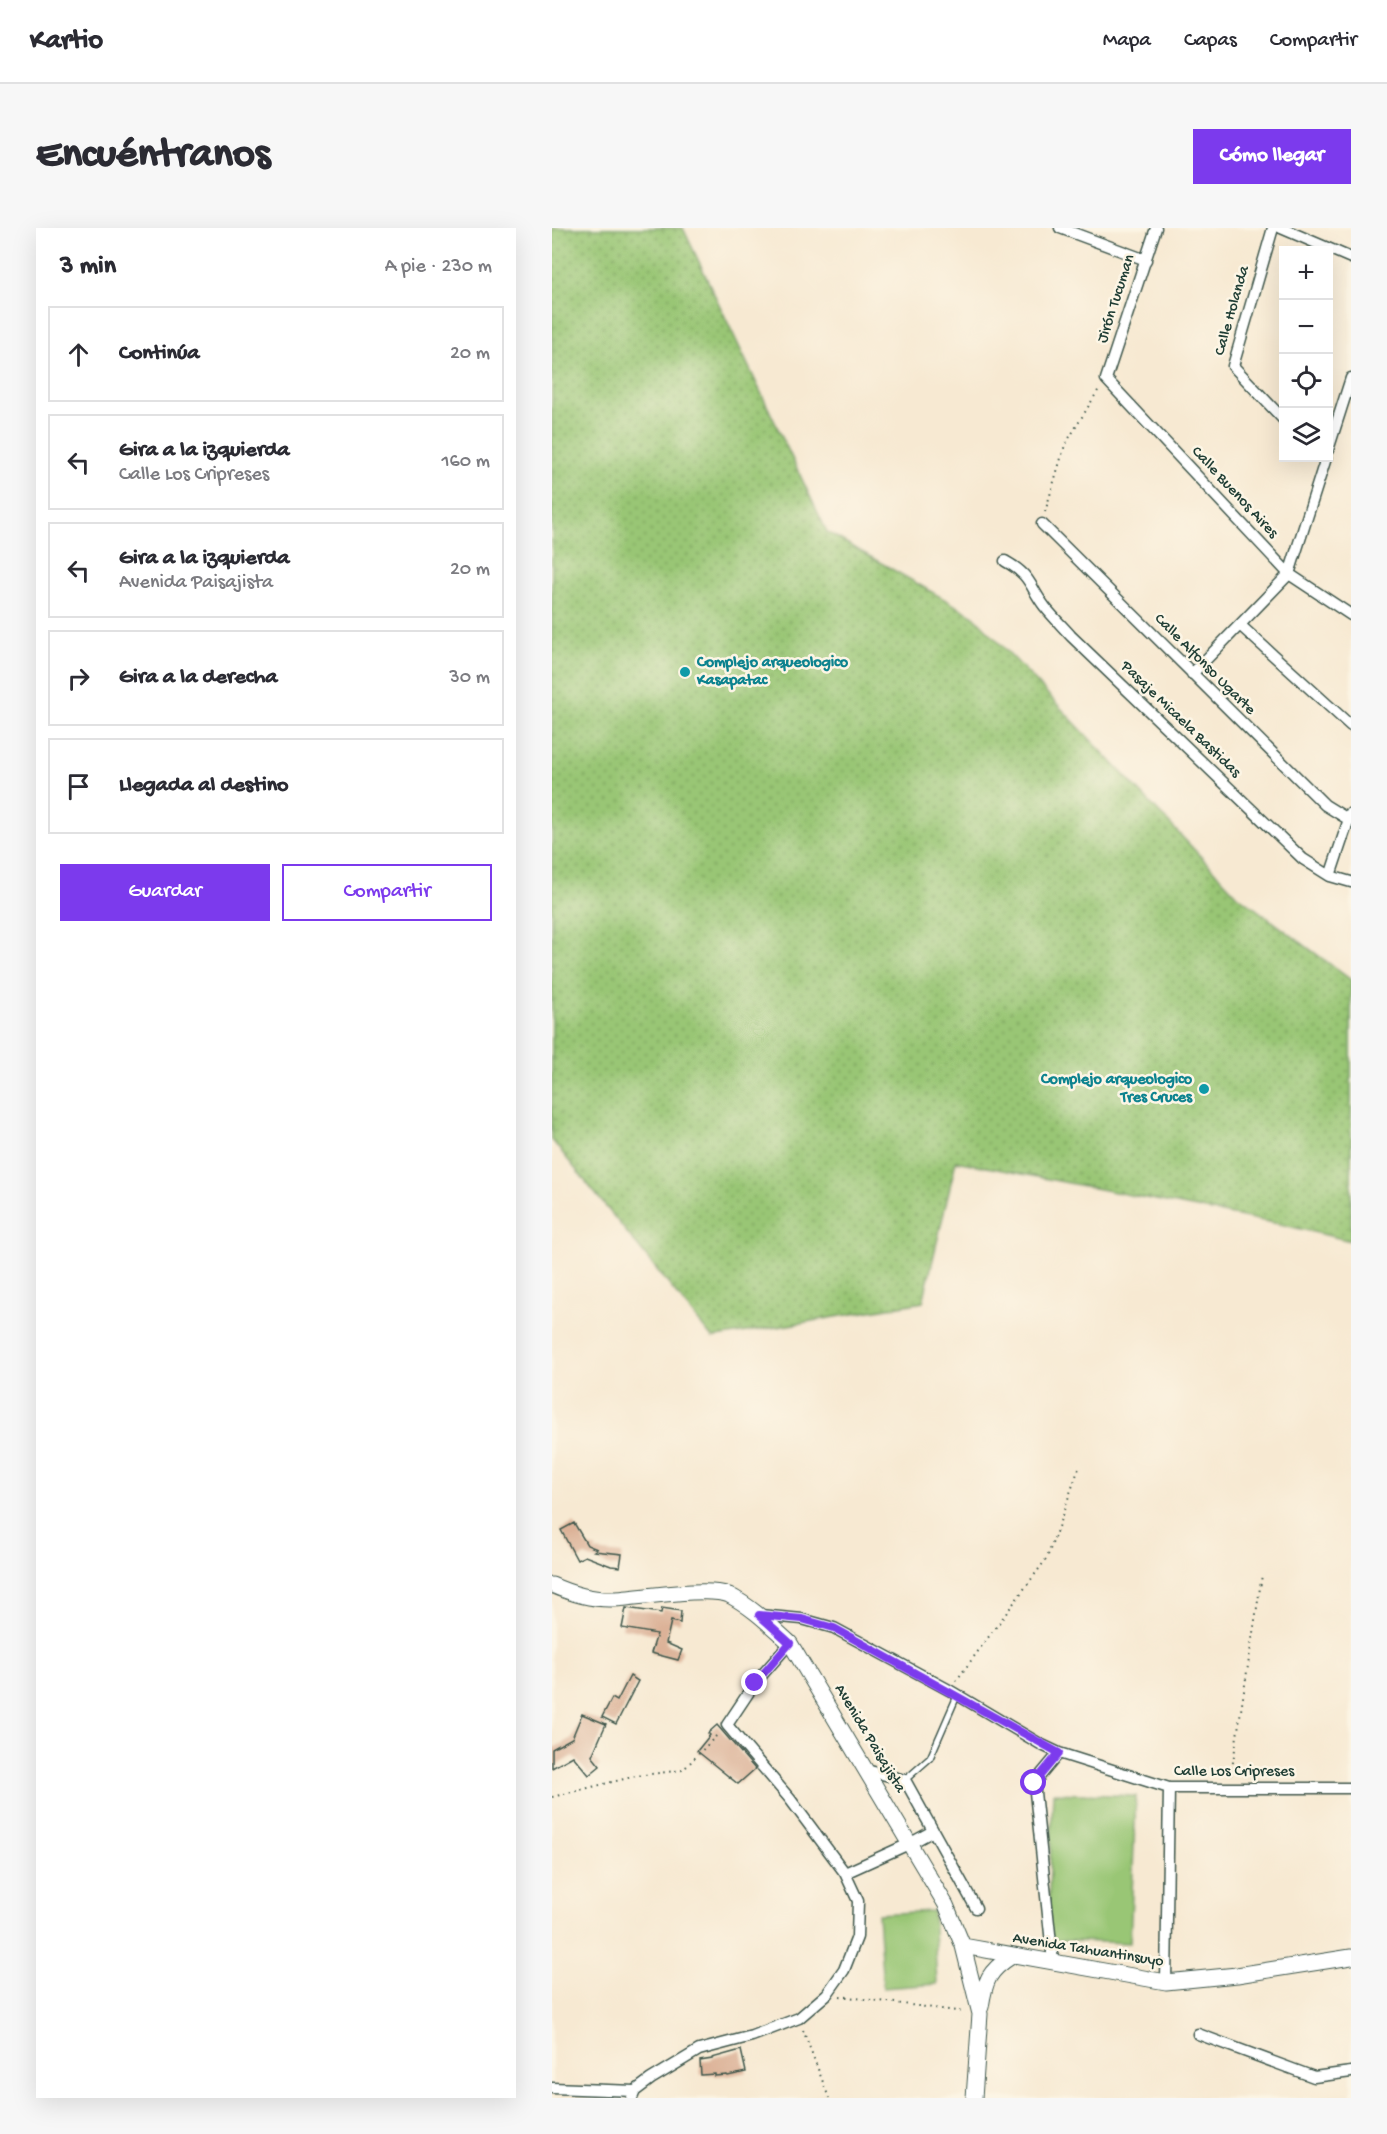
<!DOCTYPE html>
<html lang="es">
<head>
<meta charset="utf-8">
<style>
  body { margin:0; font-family:"Gochi Hand",sans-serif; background:#f7f7f7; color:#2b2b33 }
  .controls { position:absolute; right:18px; top:18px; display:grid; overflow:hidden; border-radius:0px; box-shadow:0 6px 24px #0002 }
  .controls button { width:54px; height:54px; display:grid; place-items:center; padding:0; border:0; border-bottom:2px solid #e1e1e2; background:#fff; color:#2b2b33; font:30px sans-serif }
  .stop { position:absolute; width:18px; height:18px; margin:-14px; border:4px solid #7c3aed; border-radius:50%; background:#fff }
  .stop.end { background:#7c3aed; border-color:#fff; box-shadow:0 2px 6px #0008 }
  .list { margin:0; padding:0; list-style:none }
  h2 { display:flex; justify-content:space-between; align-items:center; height:78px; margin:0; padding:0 24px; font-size:26px }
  h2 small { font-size:20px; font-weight:400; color:#7c7c81 }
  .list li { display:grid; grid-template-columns:39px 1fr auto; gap:18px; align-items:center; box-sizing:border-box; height:96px; margin:0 12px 12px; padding:0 12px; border:2px solid #e1e1e2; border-radius:0px }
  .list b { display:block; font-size:22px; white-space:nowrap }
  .list p { margin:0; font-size:20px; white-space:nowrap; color:#7c7c81 }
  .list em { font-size:20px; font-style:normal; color:#7c7c81 }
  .actions { display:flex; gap:12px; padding:18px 24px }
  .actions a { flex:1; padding:14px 0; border:2px solid #7c3aed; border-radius:0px; text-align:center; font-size:21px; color:#7c3aed }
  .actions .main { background:#7c3aed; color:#fff }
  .icon { flex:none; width:33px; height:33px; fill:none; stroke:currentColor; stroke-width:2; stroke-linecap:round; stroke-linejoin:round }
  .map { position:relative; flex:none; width:799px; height:1870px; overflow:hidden; border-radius:0px }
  header { display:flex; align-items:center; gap:36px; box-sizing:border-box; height:84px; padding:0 30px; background:#fff; border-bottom:2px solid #e1e1e2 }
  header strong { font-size:28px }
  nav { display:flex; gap:33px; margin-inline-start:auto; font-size:21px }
  .intro { display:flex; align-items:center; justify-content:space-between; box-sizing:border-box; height:144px; padding:0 36px }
  h1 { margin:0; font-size:42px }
  .button { padding:15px 27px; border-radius:0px; background:#7c3aed; color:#fff; font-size:21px; font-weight:700 }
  main { display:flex; gap:36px; padding:0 36px }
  aside { flex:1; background:#fff; border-radius:0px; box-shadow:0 6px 24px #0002 }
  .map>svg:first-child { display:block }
  .grass { fill:url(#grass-dots); stroke:#5c8254; stroke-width:1.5 }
  .park { fill:#99c674; stroke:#5c8254; stroke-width:1.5 }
  .building { fill:#dcb298 }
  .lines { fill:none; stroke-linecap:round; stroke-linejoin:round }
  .lane-casing { stroke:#3f574c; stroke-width:8 }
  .street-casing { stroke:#3f574c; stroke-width:13 }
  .secondary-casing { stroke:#3f574c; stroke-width:17 }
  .path { stroke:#3f574c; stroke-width:2; stroke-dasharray:1.5 4.5; stroke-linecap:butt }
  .lane { stroke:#fff; stroke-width:5 }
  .street { stroke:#fff; stroke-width:10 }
  .secondary { stroke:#fff; stroke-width:15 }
  .route { stroke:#7c3aed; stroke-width:8 }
  .culture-dot { fill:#0f9aa8; stroke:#fcf5e5; stroke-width:2 }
  .labels { text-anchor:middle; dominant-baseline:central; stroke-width:5; stroke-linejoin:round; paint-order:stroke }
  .street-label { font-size:16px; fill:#1f3d34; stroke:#fcf5e5 }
  .culture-label { font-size:16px; font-weight:bold; fill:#0d838f; stroke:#fcf5e5; text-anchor:start }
</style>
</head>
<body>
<header>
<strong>Kartio</strong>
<nav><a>Mapa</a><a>Capas</a><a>Compartir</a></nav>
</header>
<div class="intro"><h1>Encuéntranos</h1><a class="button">Cómo llegar</a></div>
<main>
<aside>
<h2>3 min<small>A pie · 230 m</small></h2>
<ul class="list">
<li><svg class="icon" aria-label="ahead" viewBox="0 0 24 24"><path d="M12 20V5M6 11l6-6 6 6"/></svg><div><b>Continúa</b></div><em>20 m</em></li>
<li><svg class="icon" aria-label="left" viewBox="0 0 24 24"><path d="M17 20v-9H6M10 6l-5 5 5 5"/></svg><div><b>Gira a la izquierda</b><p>Calle Los Cripreses</p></div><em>160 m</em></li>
<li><svg class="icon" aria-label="left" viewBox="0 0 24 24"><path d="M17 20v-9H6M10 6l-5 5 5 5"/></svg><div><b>Gira a la izquierda</b><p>Avenida Paisajista</p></div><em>20 m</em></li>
<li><svg class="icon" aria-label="right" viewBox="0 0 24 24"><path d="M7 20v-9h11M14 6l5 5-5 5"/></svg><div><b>Gira a la derecha</b></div><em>30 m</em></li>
<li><svg class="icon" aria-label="arrive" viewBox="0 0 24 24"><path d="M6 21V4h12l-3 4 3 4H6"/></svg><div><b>Llegada al destino</b></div></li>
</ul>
<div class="actions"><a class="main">Guardar</a><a>Compartir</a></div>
</aside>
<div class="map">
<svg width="799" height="1870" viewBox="0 0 799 1870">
  <defs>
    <pattern id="grass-dots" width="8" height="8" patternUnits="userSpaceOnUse" patternTransform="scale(1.5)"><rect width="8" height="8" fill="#99c674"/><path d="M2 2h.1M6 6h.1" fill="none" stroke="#7ca260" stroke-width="1.8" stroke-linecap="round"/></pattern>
  </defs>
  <rect width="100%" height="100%" fill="#fcf5e5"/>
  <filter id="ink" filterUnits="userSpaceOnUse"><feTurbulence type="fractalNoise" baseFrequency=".0167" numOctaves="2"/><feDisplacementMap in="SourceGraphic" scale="12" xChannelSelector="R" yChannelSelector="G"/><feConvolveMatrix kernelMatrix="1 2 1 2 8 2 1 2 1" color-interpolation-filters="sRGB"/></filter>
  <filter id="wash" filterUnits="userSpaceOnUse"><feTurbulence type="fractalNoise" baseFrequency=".008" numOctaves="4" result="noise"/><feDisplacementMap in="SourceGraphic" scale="24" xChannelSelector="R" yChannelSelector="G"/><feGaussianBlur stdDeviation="1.35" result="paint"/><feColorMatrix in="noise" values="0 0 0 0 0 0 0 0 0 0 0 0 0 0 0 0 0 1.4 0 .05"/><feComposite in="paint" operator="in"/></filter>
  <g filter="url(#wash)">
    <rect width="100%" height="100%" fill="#f7e9d2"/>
    <path class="grass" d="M0 0H131L275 304 422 388 684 666 799 752V1013L732 997 404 933 371 1074 160 1110 0 912Z"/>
    <path class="park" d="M501 1565 584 1568 578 1715 495 1712Z
      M381 1683 385 1756 331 1760 326 1686Z"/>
    <g id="blocks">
      <path class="building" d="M22 1295 35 1317 45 1321 42 1323 70 1326 68 1339 59 1338 33 1328 25 1332 9 1302Z
        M74 1380 109 1385 110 1380 129 1383 128 1395 119 1393 114 1415 130 1422 126 1432 99 1425 105 1406 70 1400Z
        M78 1448 86 1453 64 1496 50 1489 60 1470 65 1473Z
        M30 1486 54 1496 40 1528 48 1538 37 1547 21 1528 0 1540V1521L20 1510Z
        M165 1497 203 1541 186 1556 145 1523 158 1507 156 1505Z
        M189 1822 194 1844 176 1848 175 1847 163 1848V1846L149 1847 148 1833 160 1831V1830Z"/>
    </g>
  </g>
  <g filter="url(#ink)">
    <use href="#blocks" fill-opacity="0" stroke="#3f574c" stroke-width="1.5"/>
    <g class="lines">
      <defs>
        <path id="lane" d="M353 1552 378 1530 405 1468"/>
        <path id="street" d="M508 0 594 32
          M604 0 554 151 737 346 799 387
          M721 0 681 138 732 192
          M729 0 799 30
          M776 222 799 150
          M490 296 773 577 799 593
          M453 333C480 348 477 358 493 379 501 389 511 399 519 408L751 631 778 648 799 654
          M689 398 799 498
          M640 446 737 346 774 230
          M778 648 799 585
          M208 1387 250 1391 282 1400 397 1462 490 1517 507 1525 617 1560H799
          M314 1542 353 1552 424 1680
          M293 1645 359 1615 381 1603
          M501 1734 482 1555 507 1525
          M614 1754 617 1560
          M646 1806 762 1849 799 1844
          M0 1860 83 1863
          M80 1870 83 1863 99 1851 147 1822 200 1808 247 1790 275 1766 292 1742 305 1709 306 1673 293 1645 238 1571 175 1497 203 1455 238 1415"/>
        <path id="secondary" d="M0 1357C20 1366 40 1372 62 1371 86 1370 157 1358 177 1367 200 1379 219 1398 238 1415L394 1677 411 1718 428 1786 422 1870
          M411 1718 614 1754 685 1747 799 1729
          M429 1779C433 1753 436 1743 460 1728"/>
      </defs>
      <use href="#lane" class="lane-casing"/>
      <use href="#street" class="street-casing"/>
      <use href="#secondary" class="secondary-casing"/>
      <path class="path" d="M493 284 513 217 547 161
        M404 1453 495 1330 528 1237
        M679 1547 710 1347
        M0 1569 84 1548 131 1542 167 1505
        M288 1768 413 1784
        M251 1802 277 1870"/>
      <use href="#lane" class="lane"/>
      <use href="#street" class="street"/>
      <use href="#secondary" class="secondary"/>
    </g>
  </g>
  <g class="lines" filter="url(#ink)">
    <path class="route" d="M203 1455 238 1415 207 1387 250 1391 282 1400 507 1525 482 1555"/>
  </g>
  <g class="culture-dot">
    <circle cx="133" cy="444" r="6"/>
    <circle cx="652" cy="861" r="6"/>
  </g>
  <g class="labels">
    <g class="street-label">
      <text transform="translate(565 71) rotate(-72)">Jirón Tucuman</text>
      <text transform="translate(681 83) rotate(-74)">Calle Holanda</text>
      <text transform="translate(682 265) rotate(47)">Calle Buenos Aires</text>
      <text transform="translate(652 437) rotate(45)">Calle Alfonso Ugarte</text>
      <text transform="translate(628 492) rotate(44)">Pasaje Micaela Bastidas</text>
      <text transform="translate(317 1511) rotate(59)">Avenida Paisajista</text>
      <text x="682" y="1544">Calle Los Cripreses</text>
      <text transform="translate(536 1723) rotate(9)">Avenida Tahuantinsuyo</text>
    </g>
    <g class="culture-label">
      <text x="145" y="435">Complejo arqueologico<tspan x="145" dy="18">Kasapatac</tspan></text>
      <text x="640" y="852" text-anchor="end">Complejo arqueologico<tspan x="640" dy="18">Tres Cruces</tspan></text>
    </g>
  </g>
</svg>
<div class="controls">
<button>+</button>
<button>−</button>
<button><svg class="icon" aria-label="locate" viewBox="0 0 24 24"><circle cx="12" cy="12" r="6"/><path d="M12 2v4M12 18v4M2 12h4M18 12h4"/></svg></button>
<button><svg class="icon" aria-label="layers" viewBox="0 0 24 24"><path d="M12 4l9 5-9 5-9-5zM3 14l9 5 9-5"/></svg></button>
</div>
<div class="stop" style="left:482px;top:1555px"></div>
<div class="stop end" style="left:203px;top:1455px"></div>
</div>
</main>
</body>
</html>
